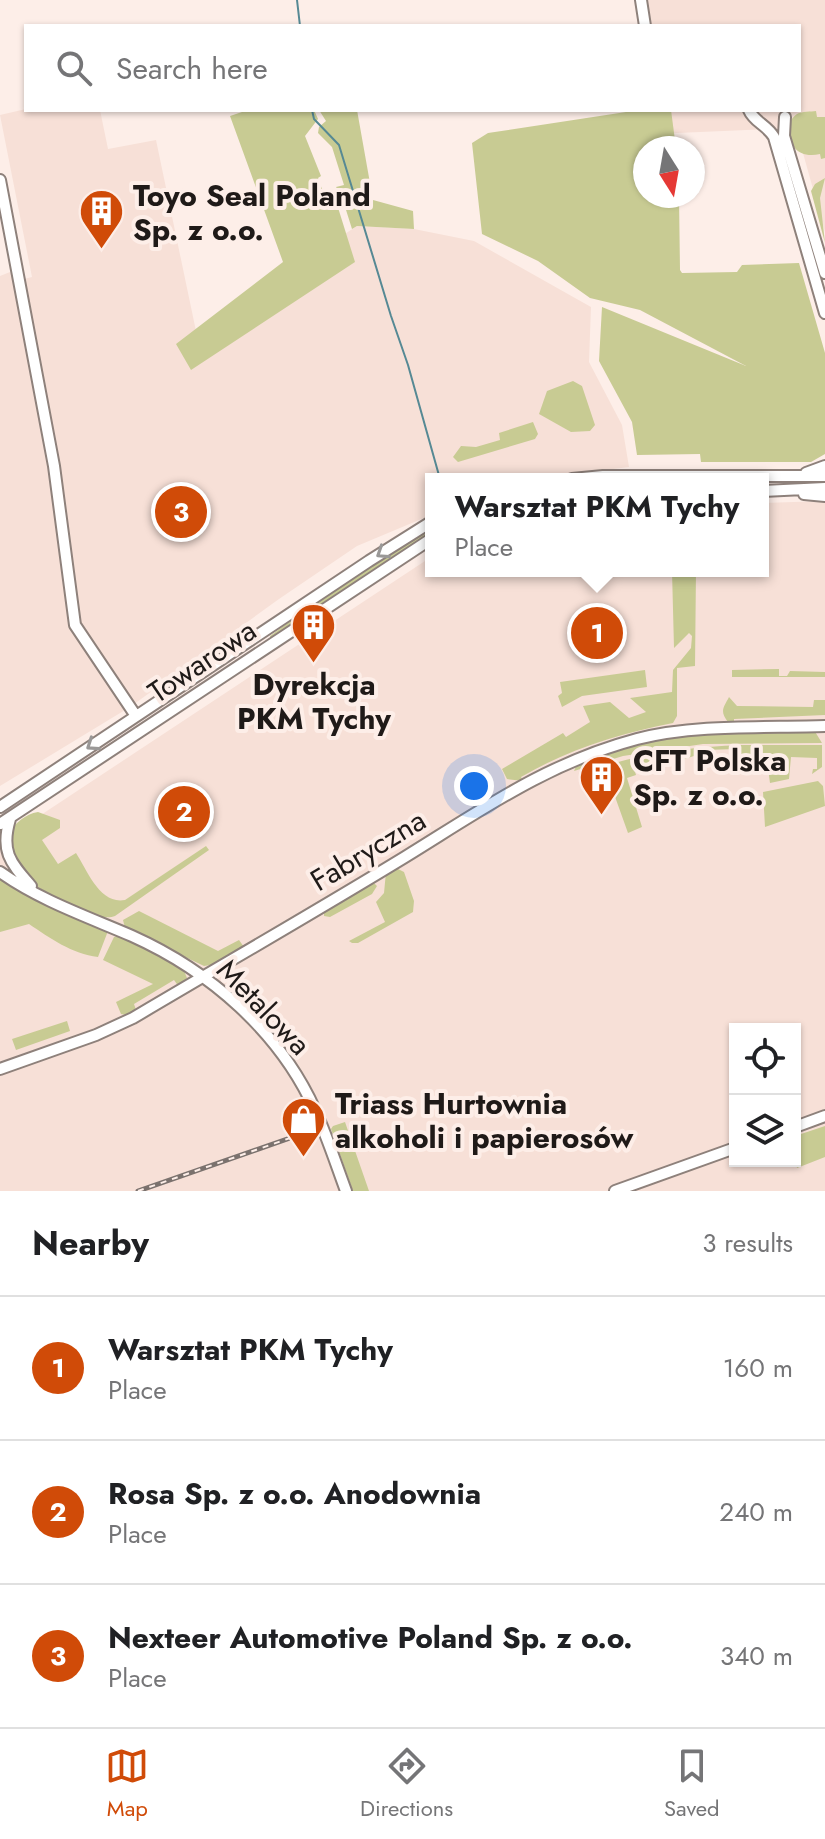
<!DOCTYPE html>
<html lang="en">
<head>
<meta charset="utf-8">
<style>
  body { margin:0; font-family:Jost,sans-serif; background:#f6f6f6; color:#202124 }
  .controls { position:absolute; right:24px; bottom:24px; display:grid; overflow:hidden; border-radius:0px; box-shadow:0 2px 6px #0004 }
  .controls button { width:72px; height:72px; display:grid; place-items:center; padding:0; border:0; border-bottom:2px solid #e0e0e0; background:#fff; color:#202124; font:40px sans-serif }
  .compass { position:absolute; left:633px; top:136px; width:72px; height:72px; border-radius:50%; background:#fff; box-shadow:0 2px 6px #0004; rotate:169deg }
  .you { position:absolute; left:474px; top:786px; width:28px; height:28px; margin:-20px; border:6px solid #fff; border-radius:50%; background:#1a73e8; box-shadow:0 0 0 12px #1a73e833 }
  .badge { display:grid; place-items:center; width:52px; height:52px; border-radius:50%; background:#d04b08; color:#fff; font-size:26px; font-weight:700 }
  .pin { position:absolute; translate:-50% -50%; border:4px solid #fff; box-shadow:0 2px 8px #0006 }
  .popup { position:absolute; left:425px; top:473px; width:344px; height:104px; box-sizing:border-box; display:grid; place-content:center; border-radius:0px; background:#fff; filter:drop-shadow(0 2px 6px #0005); font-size:26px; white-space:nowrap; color:#757577 }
  .popup b { font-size:30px; color:#202124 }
  .popup::after { content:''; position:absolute; left:50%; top:100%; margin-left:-16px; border:16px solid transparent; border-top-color:#fff }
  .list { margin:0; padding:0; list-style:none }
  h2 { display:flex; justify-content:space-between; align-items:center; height:104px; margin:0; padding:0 32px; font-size:34px }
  h2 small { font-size:26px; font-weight:400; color:#757577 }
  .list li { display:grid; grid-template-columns:52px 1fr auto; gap:24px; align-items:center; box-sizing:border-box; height:144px; padding:0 32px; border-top:2px solid #e0e0e0 }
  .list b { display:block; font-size:30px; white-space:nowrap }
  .list p { margin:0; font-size:26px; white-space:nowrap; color:#757577 }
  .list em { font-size:26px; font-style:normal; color:#757577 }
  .icon { flex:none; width:44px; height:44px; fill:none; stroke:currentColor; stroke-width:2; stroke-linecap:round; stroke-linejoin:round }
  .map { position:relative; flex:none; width:825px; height:1191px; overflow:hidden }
  .search { position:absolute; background:#fff; box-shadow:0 2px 6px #0004; left:24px; right:24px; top:24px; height:88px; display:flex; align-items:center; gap:20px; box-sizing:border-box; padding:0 28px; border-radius:0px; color:#757577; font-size:30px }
  .sheet { height:536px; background:#fff }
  nav { display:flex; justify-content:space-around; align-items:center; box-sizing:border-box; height:112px; border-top:2px solid #e0e0e0; background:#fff; font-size:22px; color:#757577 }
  nav a { display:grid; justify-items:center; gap:4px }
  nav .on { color:#d04b08 }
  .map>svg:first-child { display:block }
  .built { fill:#f7e0d7; fill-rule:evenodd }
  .green { fill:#c8cb93 }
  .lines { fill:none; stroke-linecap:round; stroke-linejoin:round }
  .stream { stroke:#568994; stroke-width:2 }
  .minor-casing { stroke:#8e817b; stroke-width:14 }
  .minor { stroke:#fff; stroke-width:10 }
  .rail-casing { stroke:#7b726e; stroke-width:5 }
  .rail { stroke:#fdeee8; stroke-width:2; stroke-dasharray:6; stroke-linecap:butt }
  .oneway { stroke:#9a9897 }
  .labels { text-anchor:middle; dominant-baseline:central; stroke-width:8; stroke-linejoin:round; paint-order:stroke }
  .poi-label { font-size:30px; font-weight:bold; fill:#1f1a18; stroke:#fdeee8; text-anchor:start }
  .street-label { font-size:30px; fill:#1f1a18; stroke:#fdeee8 }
</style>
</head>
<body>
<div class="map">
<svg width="825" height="1191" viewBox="0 0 825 1191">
  <rect width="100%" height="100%" fill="#fdeee8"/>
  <path class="built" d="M638 0H825V232L796 128 654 134 651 110H799V26H641Z
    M26 109 100 110 108 149 156 140 196 331 357 226 414 229 474 241 591 307 589 362 622 425 629 467 533 479H431V515L357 546 279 599 130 707 0 786V276L10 272 20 280 32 277 0 115Z
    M825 501V1191H0V842L431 557V571H763V503ZM735 1029H795V1161H735Z"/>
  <path class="green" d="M248 110H314L318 119 305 136 321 176 318 178 323 192H332L335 198 355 262 191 370 176 344 283 262 230 116Z
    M319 110H357L373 200 413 211 414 229 357 226 352 229 341 194 336 187 344 185 332 147 318 133 319 127 326 121Z
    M639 110H671L676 148H645V196H679L680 270 682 273 737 272 742 265 799 263 825 353V454L811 462H701L700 454 637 455 632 422 599 361 602 307 746 366 640 310 590 298 538 261 482 234 472 143 488 133Z
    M816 111 817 117H825V158L821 159 820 154C788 162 781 124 797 114 802 111 811 112 816 111Z
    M825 178 820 198 825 243 811 191 815 184Z
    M573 381 582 386 595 425 590 431 571 432 539 414 547 391Z
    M533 422 538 434 535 439 458 462 453 457 461 446 476 447 500 440 499 433Z
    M431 528V534L270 639V636L330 592Z
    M672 571H696L695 666 677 668V716L673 723C618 734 569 749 521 777L523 781 507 779 502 769 563 733 566 737 590 722 583 706 610 702 629 718 646 712 630 698 672 692 673 670 691 648 692 636 689 633 674 648Z
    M779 669V676H787L790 671 825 672V677H732V670Z
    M645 670 647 687 582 696 562 707 558 696 562 693 560 682Z
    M729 697 737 706 813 707 814 700H825V715L734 719V724L728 722C719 711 724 707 729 697Z
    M814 730 822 743 703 744 623 756 574 771 578 762 641 742 683 736Z
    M742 745H822V767L812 774 813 769H817V758L791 757 789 779 770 783 767 761 751 764 749 754H741L738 749 702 750 703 753 642 773 639 766 634 768 636 775 627 778 642 827 628 833 604 766C649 752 694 747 742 745Z
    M818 781 823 786 825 806 765 827 763 792Z
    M38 812 60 820V828L42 840 58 864 76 853C87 870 100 905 125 900L206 846 209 850 115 916C93 925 25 883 13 864 9 856 9 842 8 833 16 823 25 814 38 812Z
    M396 868 404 872 414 901 413 912 358 943H352L349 941 385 922 376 902 384 893 386 872Z
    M0 876 108 931 98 957C72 954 50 938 29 924L0 932Z
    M372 881 377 886 372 894 330 917 324 916V909Z
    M139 911 218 951 239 940 244 947 217 964 204 966 125 928 123 920Z
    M120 935 182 966 187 978 179 987 174 980 134 1004 136 1010 126 1015 121 1014 116 1002 153 984 103 960 114 937Z
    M67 1021 70 1031 16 1050 12 1039Z
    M345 1122 369 1191H353L331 1129 333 1126Z
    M825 1126V1157L797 1168 795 1161V1136Z"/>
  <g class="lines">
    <path class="stream" d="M297 0 300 26
      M312 110 314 119 339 145 391 316 408 365 440 479"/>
    <defs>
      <path id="minor" d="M641 0 645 26
        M749 110C754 122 767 125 774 137L825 313
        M785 117 784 136 825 273
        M0 180 54 466 75 625 136 716
        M806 473 825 466
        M572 479 603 476H825
        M763 491 825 488
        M804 494 825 496
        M0 807 369 561 431 522
        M10 819C0 852 11 863 31 886
        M0 824 431 539
        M0 872C39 900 88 917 132 936 210 971 280 1032 315 1110 327 1136 336 1164 346 1191
        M0 1069 96 1035 133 1018C224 964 315 912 405 857 483 809 547 763 637 739 695 724 765 728 825 726
        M795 1127 825 1116
        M615 1191 735 1148"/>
    </defs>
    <use href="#minor" class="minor-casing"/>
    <use href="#minor" class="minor"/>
    <defs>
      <path id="rail" d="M138 1191 293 1137"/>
    </defs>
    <use href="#rail" class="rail-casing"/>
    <use href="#rail" class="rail"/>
  </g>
  <defs><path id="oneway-chevron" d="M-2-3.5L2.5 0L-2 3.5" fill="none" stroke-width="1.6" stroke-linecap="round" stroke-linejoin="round" transform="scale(2)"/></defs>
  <g class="oneway">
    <use href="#oneway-chevron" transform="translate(382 553) rotate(147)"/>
    <use href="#oneway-chevron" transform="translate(92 745) rotate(146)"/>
  </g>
  <defs>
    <symbol id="building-pin" viewBox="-11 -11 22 30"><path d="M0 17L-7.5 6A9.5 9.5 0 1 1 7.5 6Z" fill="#d04b08" stroke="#fdeee8"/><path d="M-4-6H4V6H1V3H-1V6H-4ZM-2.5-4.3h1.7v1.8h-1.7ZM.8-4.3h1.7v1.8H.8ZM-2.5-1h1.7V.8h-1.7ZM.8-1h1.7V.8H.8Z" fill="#fff"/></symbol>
    <symbol id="shop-pin" viewBox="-11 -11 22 30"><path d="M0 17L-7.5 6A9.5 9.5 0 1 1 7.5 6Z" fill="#d04b08" stroke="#fdeee8"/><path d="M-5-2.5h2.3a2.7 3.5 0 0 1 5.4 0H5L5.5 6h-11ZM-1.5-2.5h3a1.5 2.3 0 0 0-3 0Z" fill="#fff"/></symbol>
  </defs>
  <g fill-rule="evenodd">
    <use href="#building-pin" x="76" y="186" width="51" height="69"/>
    <use href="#building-pin" x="288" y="600" width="51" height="69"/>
    <use href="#building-pin" x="576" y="752" width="51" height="69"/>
    <use href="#shop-pin" x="278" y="1094" width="51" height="69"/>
  </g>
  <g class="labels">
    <g class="poi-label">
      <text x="133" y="195">Toyo Seal Poland<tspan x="133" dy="34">Sp. z o.o.</tspan></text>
      <text x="314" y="684" text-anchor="middle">Dyrekcja<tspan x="314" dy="34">PKM Tychy</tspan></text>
      <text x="633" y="760">CFT Polska<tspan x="633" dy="34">Sp. z o.o.</tspan></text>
      <text x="335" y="1103">Triass Hurtownia<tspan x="335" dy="34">alkoholi i papierosów</tspan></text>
    </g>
    <g class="street-label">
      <text transform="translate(202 661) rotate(-34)">Towarowa</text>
      <text transform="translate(368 850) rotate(-31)">Fabryczna</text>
      <text transform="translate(264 1007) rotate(46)">Metalowa</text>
    </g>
  </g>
</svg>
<div class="controls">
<button><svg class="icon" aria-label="locate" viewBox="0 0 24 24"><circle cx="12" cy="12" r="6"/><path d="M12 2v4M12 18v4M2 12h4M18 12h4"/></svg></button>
<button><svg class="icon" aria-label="layers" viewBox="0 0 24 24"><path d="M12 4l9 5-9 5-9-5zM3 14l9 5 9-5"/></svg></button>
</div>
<svg class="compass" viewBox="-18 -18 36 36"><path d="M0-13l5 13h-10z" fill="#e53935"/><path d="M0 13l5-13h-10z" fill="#757577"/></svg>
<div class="you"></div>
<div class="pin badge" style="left:597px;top:633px">1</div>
<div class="popup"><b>Warsztat PKM Tychy</b>Place</div>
<div class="pin badge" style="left:184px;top:812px">2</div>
<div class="pin badge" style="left:181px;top:512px">3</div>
<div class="search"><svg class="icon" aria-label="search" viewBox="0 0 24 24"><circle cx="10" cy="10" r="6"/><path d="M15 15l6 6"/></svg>Search here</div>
</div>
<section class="sheet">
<h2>Nearby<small>3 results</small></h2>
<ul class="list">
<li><span class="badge">1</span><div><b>Warsztat PKM Tychy</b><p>Place</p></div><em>160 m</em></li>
<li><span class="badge">2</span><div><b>Rosa Sp. z o.o. Anodownia</b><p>Place</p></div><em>240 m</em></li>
<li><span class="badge">3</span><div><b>Nexteer Automotive Poland Sp. z o.o.</b><p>Place</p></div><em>340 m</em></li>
</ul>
</section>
<nav>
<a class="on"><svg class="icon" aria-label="map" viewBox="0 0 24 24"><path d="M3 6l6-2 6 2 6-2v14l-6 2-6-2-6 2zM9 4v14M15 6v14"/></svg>Map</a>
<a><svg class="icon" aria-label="directions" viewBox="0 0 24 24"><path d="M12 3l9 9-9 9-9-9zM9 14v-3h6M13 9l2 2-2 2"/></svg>Directions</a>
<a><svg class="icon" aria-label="saved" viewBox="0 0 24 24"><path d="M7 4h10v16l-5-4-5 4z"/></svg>Saved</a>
</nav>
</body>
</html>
